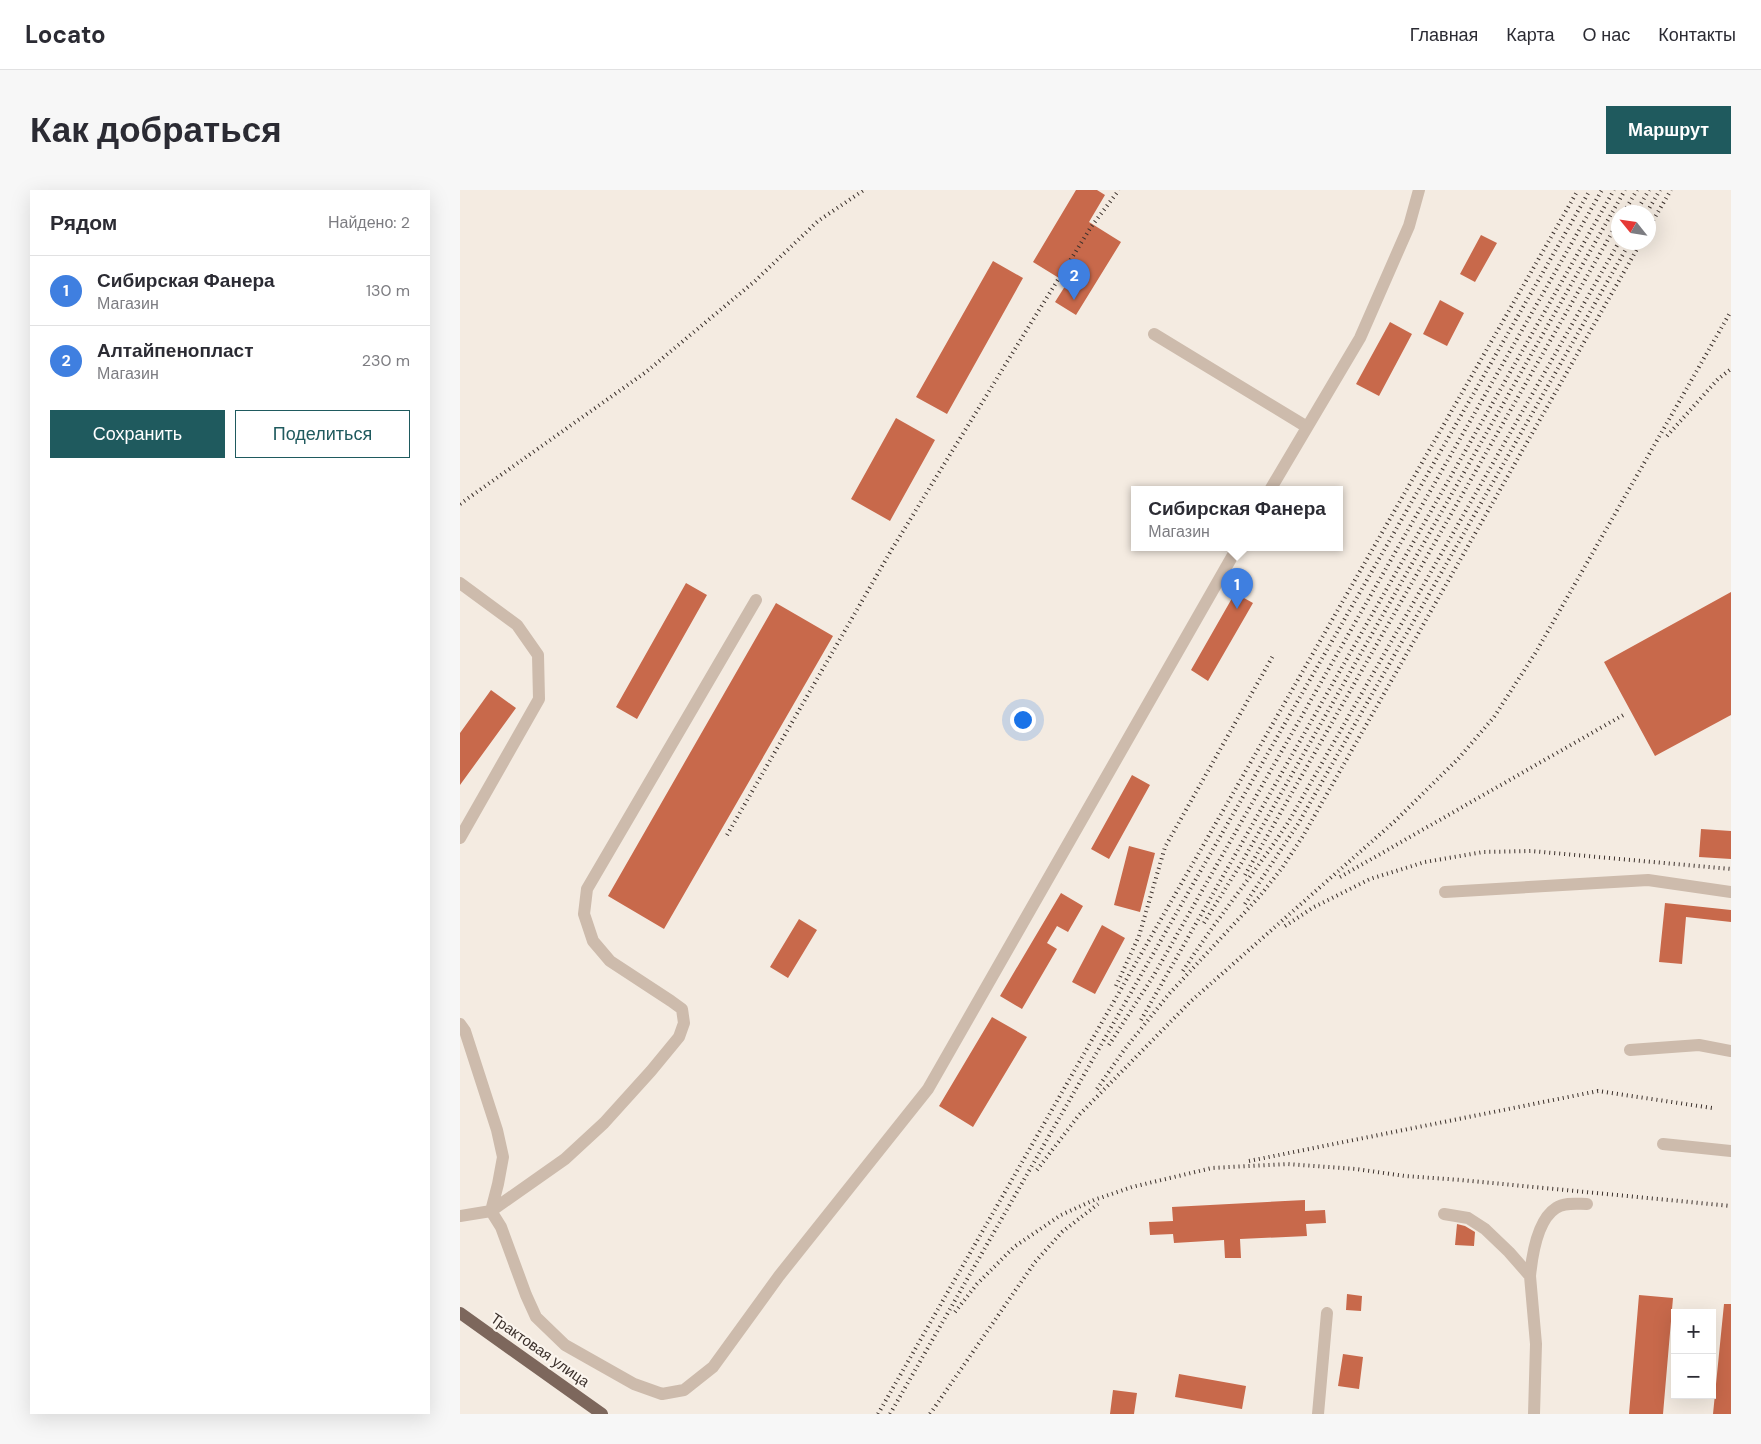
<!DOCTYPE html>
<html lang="ru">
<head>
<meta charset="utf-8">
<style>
  body { margin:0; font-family:"DM Sans",sans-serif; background:#f7f7f7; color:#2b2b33 }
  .controls { position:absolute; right:15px; bottom:15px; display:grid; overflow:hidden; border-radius:0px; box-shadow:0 5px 20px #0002 }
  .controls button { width:45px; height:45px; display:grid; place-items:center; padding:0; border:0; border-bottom:1px solid #e1e1e2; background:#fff; color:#2b2b33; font:25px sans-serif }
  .compass { position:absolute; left:1151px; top:15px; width:45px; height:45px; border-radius:50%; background:#fff; box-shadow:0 5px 20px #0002; rotate:300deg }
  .you { position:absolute; left:562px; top:529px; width:18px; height:18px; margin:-12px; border:4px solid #fff; border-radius:50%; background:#1a73e8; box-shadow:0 0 0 8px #1a73e833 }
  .badge { display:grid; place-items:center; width:32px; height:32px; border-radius:50%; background:#1f5a5e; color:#fff; font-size:16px; font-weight:700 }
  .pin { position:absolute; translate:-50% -41px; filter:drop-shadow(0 1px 2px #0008) }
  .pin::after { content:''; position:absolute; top:26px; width:18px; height:15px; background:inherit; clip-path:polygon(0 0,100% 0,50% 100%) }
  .popup { position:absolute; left:671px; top:296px; width:212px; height:65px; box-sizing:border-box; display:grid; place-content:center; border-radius:0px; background:#fff; filter:drop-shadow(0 1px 4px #0005); font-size:16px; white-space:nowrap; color:#7c7c81 }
  .popup b { font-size:19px; color:#2b2b33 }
  .popup::after { content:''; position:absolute; left:50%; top:100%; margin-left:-10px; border:10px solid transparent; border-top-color:#fff }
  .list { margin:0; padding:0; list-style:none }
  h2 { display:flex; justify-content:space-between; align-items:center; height:65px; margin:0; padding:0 20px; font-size:21px }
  h2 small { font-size:16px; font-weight:400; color:#7c7c81 }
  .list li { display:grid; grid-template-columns:32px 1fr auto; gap:15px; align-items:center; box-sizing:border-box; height:70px; padding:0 20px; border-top:1px solid #e1e1e2 }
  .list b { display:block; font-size:19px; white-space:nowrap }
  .list p { margin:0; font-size:16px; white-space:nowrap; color:#7c7c81 }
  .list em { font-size:16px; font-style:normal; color:#7c7c81 }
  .actions { display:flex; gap:10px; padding:15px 20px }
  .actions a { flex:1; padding:11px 0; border:1px solid #1f5a5e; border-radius:0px; text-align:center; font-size:18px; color:#1f5a5e }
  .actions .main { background:#1f5a5e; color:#fff }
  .map { position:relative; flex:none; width:1271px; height:1224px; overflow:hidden; border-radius:0px }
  header { display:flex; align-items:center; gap:30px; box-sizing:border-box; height:70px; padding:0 25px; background:#fff; border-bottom:1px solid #e1e1e2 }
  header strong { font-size:24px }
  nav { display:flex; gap:28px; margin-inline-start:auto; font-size:18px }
  .intro { display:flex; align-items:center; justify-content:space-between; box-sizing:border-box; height:120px; padding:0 30px }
  h1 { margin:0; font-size:35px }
  .button { padding:12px 22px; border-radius:0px; background:#1f5a5e; color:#fff; font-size:18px; font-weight:700 }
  main { display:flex; gap:30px; padding:0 30px }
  aside { flex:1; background:#fff; border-radius:0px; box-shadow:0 5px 20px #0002 }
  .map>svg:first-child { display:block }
  .building { fill:#c8694b }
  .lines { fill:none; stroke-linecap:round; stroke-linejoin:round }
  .minor { stroke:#cdbbac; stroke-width:12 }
  .major { stroke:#7d675c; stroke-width:12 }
  .rail { stroke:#3b302b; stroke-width:4; stroke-dasharray:1 4; stroke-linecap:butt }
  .labels { text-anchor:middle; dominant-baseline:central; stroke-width:4.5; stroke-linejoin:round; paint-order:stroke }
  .street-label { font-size:15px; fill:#3b302b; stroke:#fbf5ee }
</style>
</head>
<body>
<header>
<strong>Locato</strong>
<nav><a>Главная</a><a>Карта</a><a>О нас</a><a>Контакты</a></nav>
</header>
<div class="intro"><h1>Как добраться</h1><a class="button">Маршрут</a></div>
<main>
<aside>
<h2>Рядом<small>Найдено: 2</small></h2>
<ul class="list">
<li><span class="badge" style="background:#3f7fe0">1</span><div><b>Сибирская Фанера</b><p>Магазин</p></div><em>130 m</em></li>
<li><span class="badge" style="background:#3f7fe0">2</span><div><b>Алтайпенопласт</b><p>Магазин</p></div><em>230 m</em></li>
</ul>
<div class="actions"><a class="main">Сохранить</a><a>Поделиться</a></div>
</aside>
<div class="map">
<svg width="1271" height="1224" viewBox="0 0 1271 1224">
  <rect width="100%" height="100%" fill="#f4ebe1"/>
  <path class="building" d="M616 0H637L645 5 629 32 661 52 616 125 595 112 607 93 573 72Z
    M1021 45 1037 53 1015 92 1000 84Z
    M533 71 563 88 487 224 456 207Z
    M980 110 1004 123 987 156 963 144Z
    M930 132 952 144 919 206 896 194Z
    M436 228 475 250 430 331 391 309Z
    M226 393 247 405 177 529 156 517Z
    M1271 402V525L1195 566 1144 472Z
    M775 403 793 413 748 491 731 480Z
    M316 413 373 446 204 739 148 706Z
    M31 500 56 518 0 595V543Z
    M672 585 690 595 649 669 631 659Z
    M1241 639 1271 641V669L1239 667Z
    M669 656 695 663 680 722 654 715Z
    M601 703 623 716 608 742 597 736 587 753 597 759 562 819 540 806Z
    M1205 713 1271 720V732L1226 727 1222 774 1199 772Z
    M339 729 357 740 328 788 310 777Z
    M642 735 665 748 635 804 612 792Z
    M532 827 567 847 513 937 479 916Z
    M845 1010V1021L865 1020 866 1033 846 1034 847 1046 780 1049 781 1068H765L764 1050 714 1053 713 1044 690 1045 689 1032 713 1031 712 1017Z
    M997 1034 1005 1036 1015 1042 1014 1056 995 1055Z
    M887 1104 902 1106 901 1121 886 1120Z
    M1179 1105 1213 1108 1203 1224H1169Z
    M1264 1114H1271V1224H1253Z
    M883 1164 903 1167 899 1199 878 1196Z
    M719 1184 786 1196 782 1219 715 1207Z
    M653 1200 677 1203 674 1224H650Z"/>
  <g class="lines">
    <path class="minor" d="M694 144 847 237
      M810 300 900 148 949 36 959 0
      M0 393 57 435 78 465 79 509 0 648
      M985 702 1188 690 1271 702
      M0 834 5 841 37 940 43 967 38 994 31 1021 41 1037 66 1105 76 1127 105 1155 174 1194 202 1204 224 1200 253 1177 319 1086 468 899 777 358
      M1170 860 1239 855 1271 861
      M1203 954 1271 961
      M984 1024 1008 1028 1025 1039 1049 1062 1070 1086 1076 1154 1074 1224
      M0 1026 31 1021 105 969 144 933 191 881 219 847 224 833 222 819 211 811 150 771 133 751 124 724 127 699 296 410
      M1070 1086C1072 1066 1077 1030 1096 1018 1105 1012 1117 1014 1127 1014
      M858 1224 867 1123"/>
    <path class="major" d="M0 1123 142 1224"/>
    <path class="rail" d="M1164 22 1177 0
      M1176 22 1189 0
      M1187 22 1200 0
      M1188 39 1211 0
      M1207 246 1258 189 1271 179
      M0 314 186 182 295 91 358 31 404 0
      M267 645 432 359 571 133 631 37 659 0
      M785 685 1158 32
      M880 687 1165 524
      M785 714 838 634 1170 52
      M744 733 782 672 1165 0
      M825 736 854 717 910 689 965 672 1023 662 1071 661 1271 679
      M723 781C756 729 796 682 829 631L1159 52
      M656 796 679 746 705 657 814 464
      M681 830 1154 0
      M649 855 694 785 1142 0
      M637 899 664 860 709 804 799 707 822 678 843 646 1181 52
      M789 971 1138 901 1252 918
      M577 980 619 925 730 812 935 631 998 569 1034 527 1076 462 1271 121
      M495 1122 517 1094 554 1057 601 1025 634 1010 672 997 752 978 827 974 896 979 945 986 1001 990 1271 1016
      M418 1224 1118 0
      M430 1224 1130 0
      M470 1224 575 1072 602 1042 638 1014"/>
  </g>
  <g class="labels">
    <g class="street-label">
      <text transform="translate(80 1160) rotate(35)">Трактовая улица</text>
    </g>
  </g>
</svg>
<div class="controls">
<button>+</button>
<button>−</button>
</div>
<svg class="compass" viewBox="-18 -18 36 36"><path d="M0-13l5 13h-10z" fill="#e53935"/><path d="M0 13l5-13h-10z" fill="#7c7c81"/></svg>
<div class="you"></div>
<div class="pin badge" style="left:777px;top:419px;background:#3f7fe0">1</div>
<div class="popup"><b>Сибирская Фанера</b>Магазин</div>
<div class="pin badge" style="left:614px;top:110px;background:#3f7fe0">2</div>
</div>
</main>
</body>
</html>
